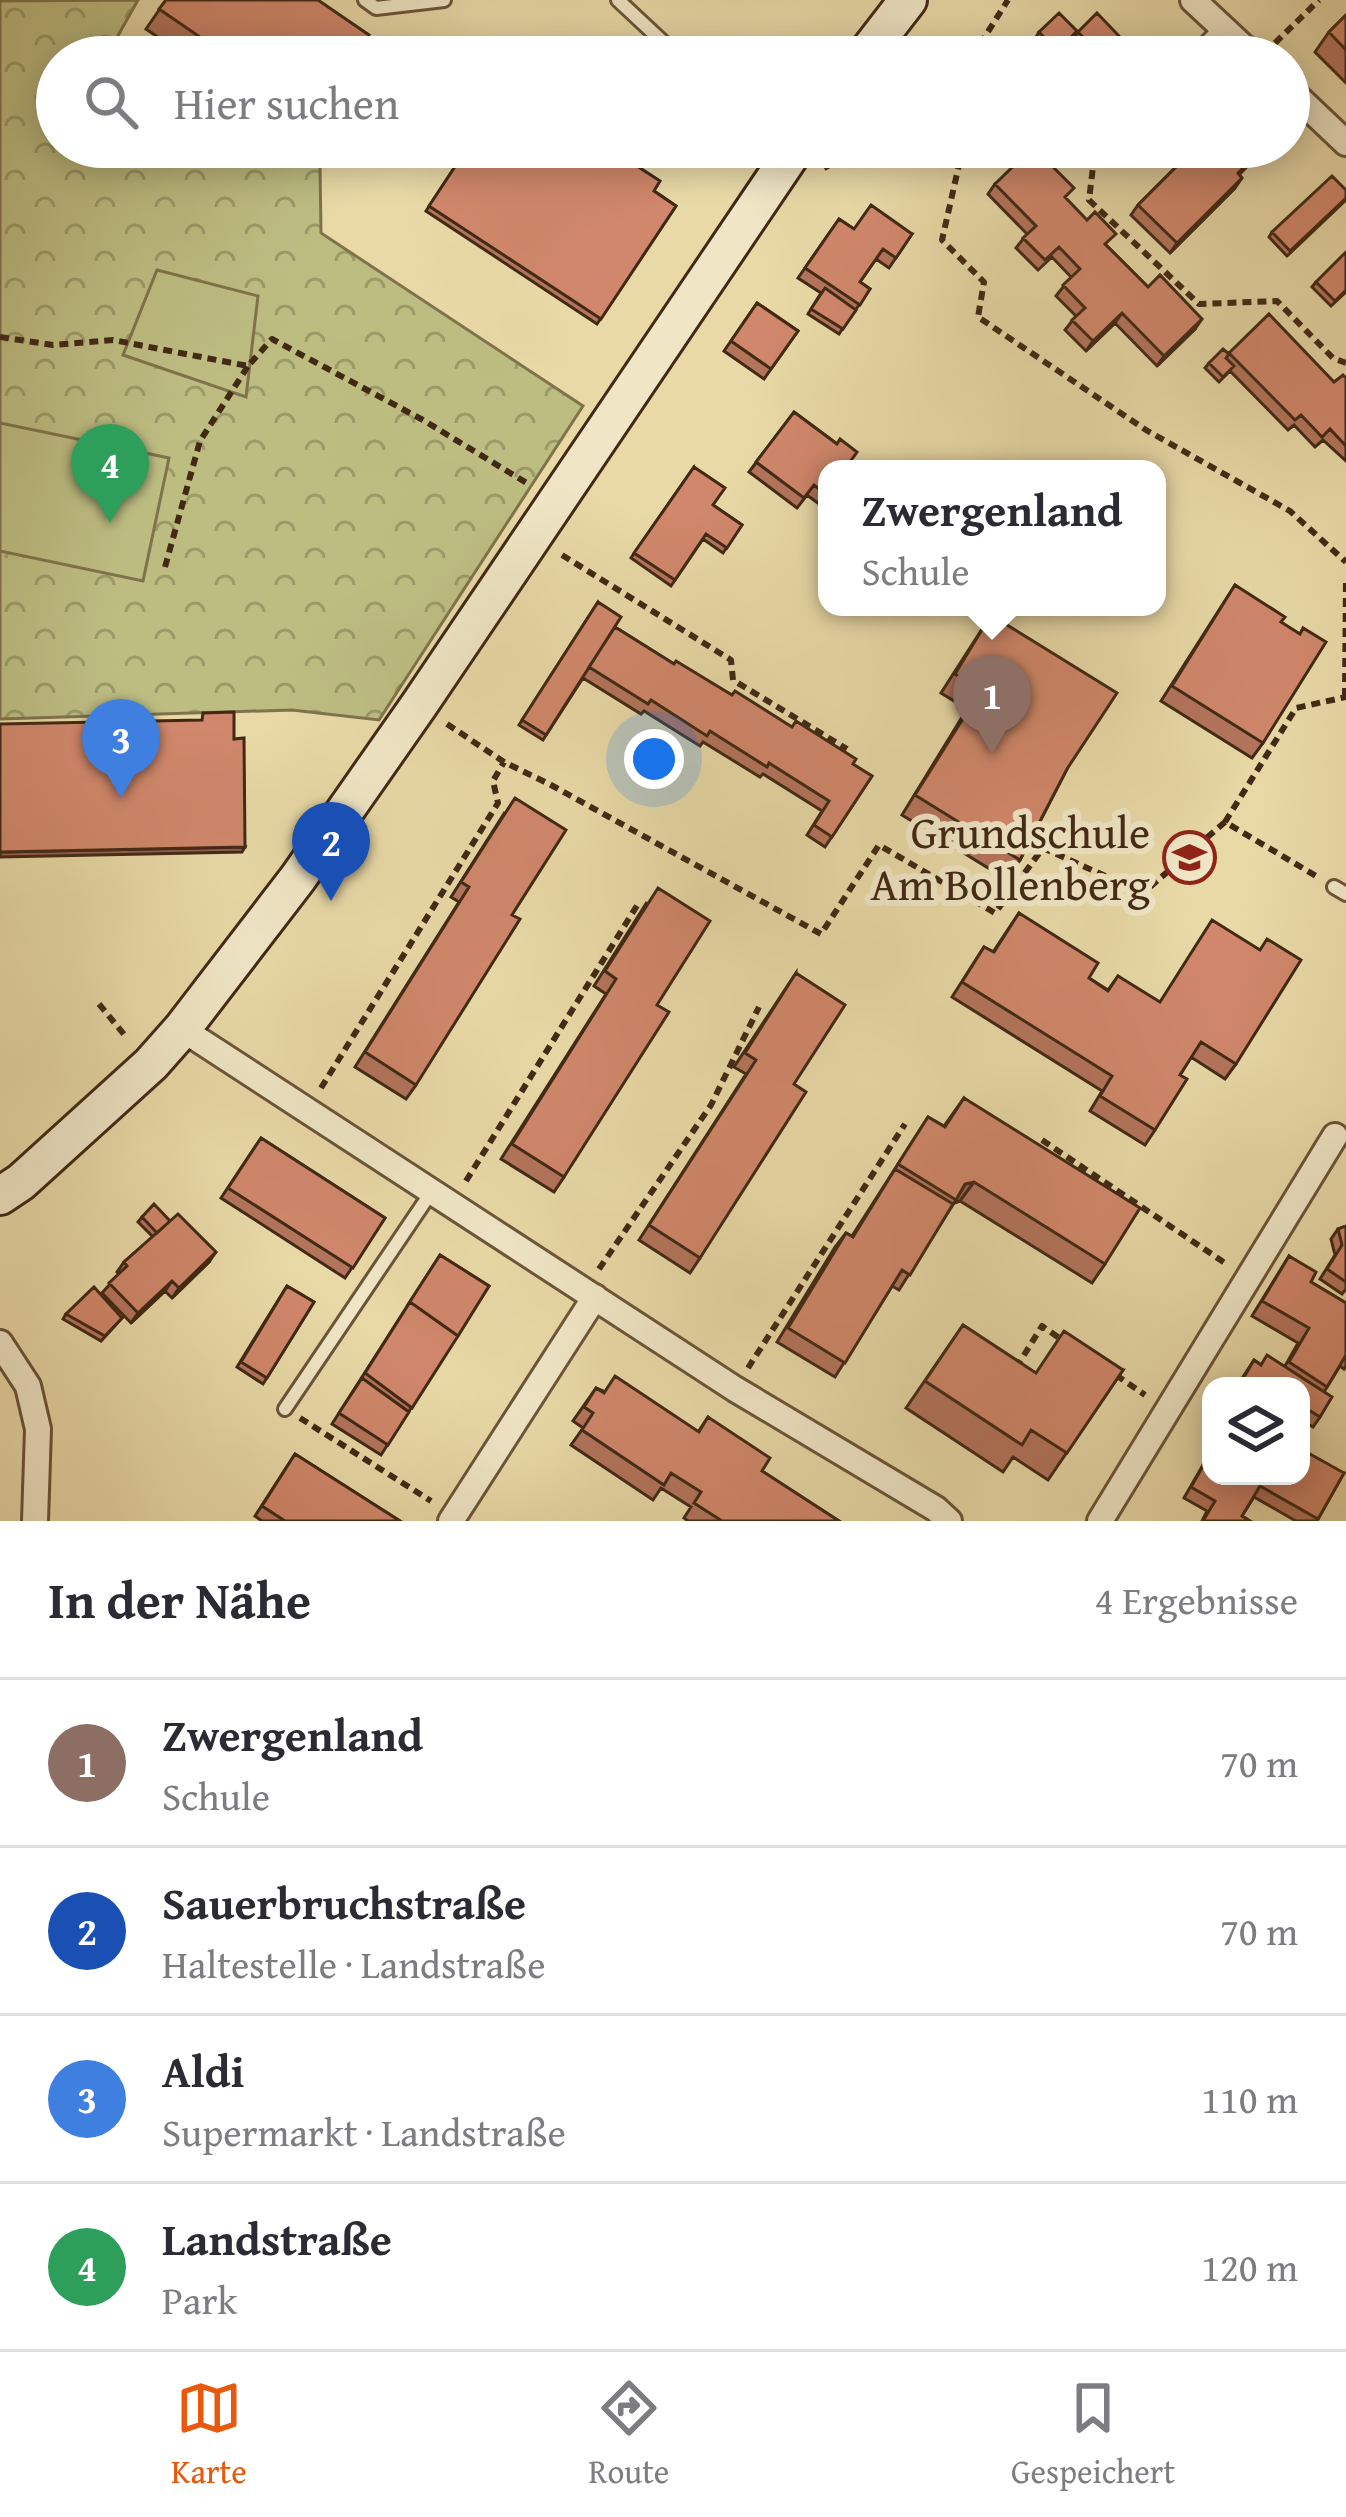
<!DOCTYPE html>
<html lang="de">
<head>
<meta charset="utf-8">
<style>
  body { margin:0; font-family:"Gentium Book Plus",serif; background:#f7f7f7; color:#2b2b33 }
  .controls { position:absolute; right:36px; bottom:36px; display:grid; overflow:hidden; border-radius:24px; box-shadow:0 6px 30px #0003 }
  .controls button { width:108px; height:108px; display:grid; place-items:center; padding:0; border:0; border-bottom:3px solid #e1e1e2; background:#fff; color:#2b2b33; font:60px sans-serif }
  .you { position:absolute; left:654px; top:759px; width:42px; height:42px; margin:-30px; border:9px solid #fff; border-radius:50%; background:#1a73e8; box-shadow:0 0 0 18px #1a73e833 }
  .badge { display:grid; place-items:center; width:78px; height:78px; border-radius:50%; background:#ea580c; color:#fff; font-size:39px; font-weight:700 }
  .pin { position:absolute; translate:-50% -99px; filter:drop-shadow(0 3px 6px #0008) }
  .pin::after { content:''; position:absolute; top:63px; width:42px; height:36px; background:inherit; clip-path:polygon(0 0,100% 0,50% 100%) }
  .popup { position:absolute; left:818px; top:460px; width:348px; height:156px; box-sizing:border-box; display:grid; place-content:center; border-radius:24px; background:#fff; filter:drop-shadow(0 3px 9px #0005); font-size:39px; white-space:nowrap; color:#7c7c81 }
  .popup b { font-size:45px; color:#2b2b33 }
  .popup::after { content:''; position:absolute; left:50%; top:100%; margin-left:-24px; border:24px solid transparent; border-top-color:#fff }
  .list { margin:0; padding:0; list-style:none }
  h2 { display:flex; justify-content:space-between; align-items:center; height:156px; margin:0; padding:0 48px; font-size:51px }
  h2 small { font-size:39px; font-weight:400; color:#7c7c81 }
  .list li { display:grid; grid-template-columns:78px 1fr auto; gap:36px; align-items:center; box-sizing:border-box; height:168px; padding:0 48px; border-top:3px solid #e1e1e2 }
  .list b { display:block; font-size:45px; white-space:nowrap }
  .list p { margin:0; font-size:39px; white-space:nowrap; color:#7c7c81 }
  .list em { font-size:39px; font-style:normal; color:#7c7c81 }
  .icon { flex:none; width:66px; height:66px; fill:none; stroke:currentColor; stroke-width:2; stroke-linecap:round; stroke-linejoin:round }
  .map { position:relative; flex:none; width:1346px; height:1521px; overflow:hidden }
  .search { position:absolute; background:#fff; box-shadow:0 6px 30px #0003; left:36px; right:36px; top:36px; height:132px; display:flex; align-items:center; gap:30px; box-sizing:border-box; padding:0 42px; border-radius:66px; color:#7c7c81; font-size:45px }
  .sheet { height:828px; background:#fff }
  nav { display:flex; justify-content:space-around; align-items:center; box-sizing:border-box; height:168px; border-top:3px solid #e1e1e2; background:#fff; font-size:33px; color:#7c7c81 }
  nav a { display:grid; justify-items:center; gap:6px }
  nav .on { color:#ea580c }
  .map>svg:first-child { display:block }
  .forest { fill:url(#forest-crowns); stroke:#7f734b; stroke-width:3 }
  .garden { fill:#bdbd82; stroke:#7f734b; stroke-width:3 }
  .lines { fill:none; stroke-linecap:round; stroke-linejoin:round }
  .service-casing { stroke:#6b5539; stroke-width:18 }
  .minor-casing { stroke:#6b5539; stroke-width:30 }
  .secondary-casing { stroke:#412914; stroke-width:42 }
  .path { stroke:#412914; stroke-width:6; stroke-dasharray:9 6; stroke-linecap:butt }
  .service { stroke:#f0e6c6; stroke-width:12 }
  .minor { stroke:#f0e6c6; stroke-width:24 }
  .secondary { stroke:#f0e6c6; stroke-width:36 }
  .wall { fill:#b3745c; stroke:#412914; stroke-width:3 }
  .shaded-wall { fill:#925e4b; stroke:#412914; stroke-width:3 }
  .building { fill:#d0876b; stroke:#412914; stroke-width:3 }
  .labels { text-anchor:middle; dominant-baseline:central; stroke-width:12; stroke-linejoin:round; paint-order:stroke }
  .poi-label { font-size:45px; fill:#412914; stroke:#f0e6c6; text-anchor:end }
</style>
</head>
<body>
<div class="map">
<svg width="1346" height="1521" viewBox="0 0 1346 1521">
  <defs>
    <pattern id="forest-crowns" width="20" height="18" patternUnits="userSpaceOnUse" patternTransform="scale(3)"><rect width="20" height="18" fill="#bdbd82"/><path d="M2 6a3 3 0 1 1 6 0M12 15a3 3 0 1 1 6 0" fill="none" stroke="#9b9a69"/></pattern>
  </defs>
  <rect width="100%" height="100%" fill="#e8d9a7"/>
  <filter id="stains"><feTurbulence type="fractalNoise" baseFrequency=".00167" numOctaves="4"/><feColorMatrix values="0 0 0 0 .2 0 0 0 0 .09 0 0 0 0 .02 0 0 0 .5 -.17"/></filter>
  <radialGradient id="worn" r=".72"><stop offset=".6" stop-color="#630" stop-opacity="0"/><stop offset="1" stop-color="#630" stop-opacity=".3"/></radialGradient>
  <path class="forest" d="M138 0 111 48 125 57H57V147H286L320 166 321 233 583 406 379 720 292 710 0 719V1Z"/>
  <path class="garden" d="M157 270 258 296 246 397 123 355Z
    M0 423 169 458 143 581 0 551Z"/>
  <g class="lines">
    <defs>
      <path id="service" d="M365 0 376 8 444 0
        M618 0 679 57
        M1334 887 1346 894
        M285 1409 432 1191"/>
      <path id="minor" d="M1193 0 1254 57
        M1068 50 1074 57
        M1200 57 1226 31
        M1289 89 1346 143
        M182 1029 735 1389 936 1509 949 1521
        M0 1343 28 1386 38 1429 35 1521
        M451 1521 595 1297
        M1100 1521 1335 1136"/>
      <path id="secondary" d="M864 57 908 0
        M0 1196 21 1182 151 1064 182 1029 298 878 419 705 796 147"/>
    </defs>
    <use href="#service" class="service-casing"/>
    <use href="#minor" class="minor-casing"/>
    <use href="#secondary" class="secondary-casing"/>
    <path class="path" d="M1275 43 1319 0
      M972 57 1008 0
      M956 147 961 156 942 240 984 282 978 317 1146 430 1290 511 1346 562
      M1111 147 1093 167 1089 200 1199 304 1277 301 1333 358 1346 363
      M824 168 863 147
      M0 337 53 345 113 340 248 366 272 339 423 420 530 485
      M562 555 731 660 733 680 847 749
      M165 567 200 441 248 366
      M1345 697 1346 580
      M447 724 504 762 551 785 821 934 879 845 995 913 1043 848 1143 893 1225 822 1316 876
      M1225 822 1296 708 1346 697
      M99 1004 127 1038
      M321 1088 498 803 493 781 504 762
      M1042 1140 1225 1263
      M466 1181 638 904
      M599 1269 711 1105 759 1007
      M748 1368 905 1124
      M1016 1368 1042 1326 1065 1342
      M1116 1375 1145 1395
      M300 1418 431 1501"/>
    <use href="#service" class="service"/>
    <use href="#minor" class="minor"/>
    <use href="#secondary" class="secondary"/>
  </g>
  <path class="wall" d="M166 0 354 57H187L146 29Z
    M1346 15V83L1315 52 1329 32Z
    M1039 32 1074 36 1054 56 1036 37Z
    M1078 32 1139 57H1094L1075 37Z
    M468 147 654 191 676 206 597 324 426 211Z
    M1194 147H1266L1239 175 1235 188 1170 253 1131 215 1138 205 1195 148Z
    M995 184 1066 199 1107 246 1148 287 1195 329 1157 366 1115 323 1086 351 1065 330 1076 316 1056 296 1071 277 1052 257 1038 270 1016 248 1027 234 988 194Z
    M1346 190V200L1287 256 1269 237 1272 232Z
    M839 219 854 229 912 234 889 268 876 259 860 282 870 289 839 334 808 314 821 293 798 278Z
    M1316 282 1346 292 1331 306 1312 287Z
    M757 303 798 331 764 379 724 351Z
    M1229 354 1334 382 1346 378V461L1323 440 1315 447 1294 425 1288 430 1230 371 1219 382 1205 368 1209 363Z
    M794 412 837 444 827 493 819 504 807 495 797 508 749 472Z
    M694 467 713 505 742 525 723 553 703 539 671 586 631 558Z
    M1235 585 1281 622 1263 743 1252 758 1161 701Z
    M598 602 615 627 674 664 732 695 872 776 825 847 807 835 822 811 763 774 760 777 703 742 700 746 644 711 641 714 583 678 543 740 519 725Z
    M991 615 1067 769 1020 860 1006 879 902 815 967 709 941 693Z
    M505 812 416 1085 406 1099 355 1067 459 902 451 897Z
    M647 902 564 1177 554 1192 501 1159 606 994 594 986Z
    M1019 913 1089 978 1108 990 1118 976 1236 1064 1225 1079 1191 1057 1180 1075 1155 1130 1145 1145 1090 1111 1102 1091 952 997 984 947 993 952Z
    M796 973 794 1084 700 1258 690 1273 639 1240 746 1074 734 1067Z
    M964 1098 1105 1264 1092 1283 960 1201 954 1203 899 1290 892 1286 835 1377 777 1342 835 1247 846 1233 852 1236 928 1117 944 1126Z
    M261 1138 385 1218 345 1278 221 1198Z
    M142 1217 209 1262 172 1298 165 1291 131 1323 102 1293 119 1274 117 1272 124 1262 153 1237 138 1222Z
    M1346 1226V1289L1342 1294 1320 1279 1335 1255 1331 1239 1338 1229Z
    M440 1255 489 1286 381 1455 332 1424Z
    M1289 1256 1311 1282 1346 1303V1366L1344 1369 1340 1366 1324 1392 1320 1417 1313 1427 1301 1420V1386H1237L1254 1360 1260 1364 1285 1366 1298 1343 1252 1316Z
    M287 1286 314 1302 263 1384 237 1367Z
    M66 1314 122 1318 101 1341 63 1319Z
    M963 1325 1035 1373 1123 1370 1048 1480 1013 1457 1003 1472 906 1408Z
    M596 1388 698 1432 708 1417 762 1471 839 1521H688L684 1518 691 1507 661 1488 653 1500 571 1445 583 1428 573 1421Z
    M1211 1451V1476L1344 1473 1317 1521H1296L1254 1497 1242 1516 1250 1521H1202L1207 1511 1184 1498Z
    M295 1454 400 1521H262L255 1516Z"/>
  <path class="shaded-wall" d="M1242 178 1235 188 1170 253 1177 243Z
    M1122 313 1115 323 1086 351 1093 341Z
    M1202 319 1195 329 1157 366 1164 356Z
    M245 847 242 852 0 857V852Z
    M974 1182 960 1201 954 1203 965 1184Z
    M216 1252 209 1262 172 1298 179 1288Z
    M172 1281 165 1291 131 1323 138 1313Z"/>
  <path class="building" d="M166 0H318L369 35 354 57H229L159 9Z
    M1059 13 1077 31 1057 51 1039 32Z
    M1097 13 1139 57H1102L1078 32Z
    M1346 15V50L1329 32Z
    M468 147H608L660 181 654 191 676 206 601 319 429 206Z
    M1033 147 1074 188 1065 197 1087 220 1095 212 1116 234 1105 244 1148 287 1160 275 1202 319 1164 356 1122 313 1093 341 1072 320 1085 308 1063 285 1080 269 1059 247 1045 260 1023 238 1036 226 995 184Z
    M1196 147H1264L1238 173 1242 178 1177 243 1138 205Z
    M1332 176 1346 190V198L1290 251 1272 232Z
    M871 205 912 234 896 258 883 249 860 282 870 289 860 305 805 268 839 219 854 229Z
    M1346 252V290L1335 301 1316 282Z
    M825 288 856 310 843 329 811 309Z
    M757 303 798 331 771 369 731 341Z
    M1269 314 1334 382 1343 375 1346 378V446L1330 429 1322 437 1301 415 1295 420 1229 353Z
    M1223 349 1229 354 1226 358 1234 366 1223 377 1209 363Z
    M794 412 837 444 840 439 857 452 845 469H827L826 494 814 485 804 498 756 462Z
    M694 467 725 488 713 505 742 525 727 548 706 534 675 580 634 553Z
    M1235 585 1285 617 1281 622 1300 634 1303 628 1326 642 1263 743 1172 686Z
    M598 602 621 617 546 735 522 720Z
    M991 615 1117 693 1067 769 1020 860 915 795 981 690 955 674Z
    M615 627 674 664 676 661 732 695 735 691 792 727 796 721 856 759 853 764 872 776 832 837 814 825 829 801 769 763 767 767 710 731 707 736 651 700 648 704 589 667Z
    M234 712V739L244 738 245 847 0 852V724L202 720 203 713Z
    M515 798 566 830 512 915 520 919 416 1085 365 1052 469 887 461 882Z
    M658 888 710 921 657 1005 669 1012 564 1177 512 1144 616 979 605 971Z
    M1019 913 1098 963 1089 978 1108 991 1118 976 1160 1002 1212 920 1260 950 1267 939 1301 960 1236 1064 1201 1042 1180 1075 1187 1079 1155 1130 1100 1096 1112 1076 962 982 984 947 994 952Z
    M796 973 845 1005 794 1084 806 1092 700 1258 649 1225 756 1060 745 1053Z
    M964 1098 1140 1208 1105 1264 974 1182 965 1184 956 1200 898 1164 928 1117 945 1127Z
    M261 1138 385 1218 353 1268 228 1188Z
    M895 1169 953 1204 910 1275 902 1270 845 1363 788 1328 846 1233 853 1237Z
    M154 1204 170 1221 157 1233 142 1217Z
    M178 1214 216 1252 179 1288 172 1281 138 1313 109 1283 127 1266 124 1262Z
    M1346 1226V1282L1327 1269 1342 1245 1338 1229Z
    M440 1255 489 1286 458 1336 410 1302 407 1306Z
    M1289 1256 1316 1272 1311 1282 1346 1303V1355L1327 1387 1289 1362 1309 1328 1262 1301Z
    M287 1286 314 1302 267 1378 241 1362Z
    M94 1287 122 1318 105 1336 66 1314Z
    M410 1302 458 1336 412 1408 365 1373Z
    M963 1325 1036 1373 1064 1331 1123 1370 1067 1453 1031 1430 1022 1445 925 1381Z
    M1267 1355 1332 1397 1320 1417 1307 1409 1301 1418V1386H1243L1240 1384 1254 1360 1261 1365Z
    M615 1376 699 1432 708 1417 770 1458 762 1471 839 1521H722L694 1503 701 1492 671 1473 664 1485 582 1430 593 1413 584 1407 596 1388 604 1393Z
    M362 1378 409 1412 388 1445 339 1413Z
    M1301 1449 1344 1473 1318 1519 1260 1486 1242 1516 1250 1521H1203L1215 1501 1191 1487 1211 1452V1476H1301Z
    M295 1454 400 1521H285L262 1506Z"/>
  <defs>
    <symbol id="school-ring" viewBox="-11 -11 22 22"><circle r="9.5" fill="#f0e6c6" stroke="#8f2418" stroke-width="1.5"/><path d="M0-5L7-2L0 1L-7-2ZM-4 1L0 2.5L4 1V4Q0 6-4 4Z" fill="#8f2418"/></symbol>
  </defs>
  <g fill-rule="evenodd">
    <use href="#school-ring" x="1160" y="828" width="59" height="59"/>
  </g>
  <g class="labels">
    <g class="poi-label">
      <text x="1150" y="831">Grundschule<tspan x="1150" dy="52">Am Bollenberg</tspan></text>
    </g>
  </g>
  <rect width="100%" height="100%" filter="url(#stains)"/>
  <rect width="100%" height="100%" fill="url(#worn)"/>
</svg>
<div class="controls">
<button><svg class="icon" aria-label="layers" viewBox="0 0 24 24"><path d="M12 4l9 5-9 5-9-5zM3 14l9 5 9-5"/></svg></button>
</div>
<div class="you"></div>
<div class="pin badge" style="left:992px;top:754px;background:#8d6e63">1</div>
<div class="popup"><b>Zwergenland</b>Schule</div>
<div class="pin badge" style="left:331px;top:901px;background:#1a4fb4">2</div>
<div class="pin badge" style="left:121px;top:798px;background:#3f7fe0">3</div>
<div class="pin badge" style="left:110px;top:523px;background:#2e9e5b">4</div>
<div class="search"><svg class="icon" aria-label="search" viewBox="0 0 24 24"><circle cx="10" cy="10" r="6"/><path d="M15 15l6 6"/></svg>Hier suchen</div>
</div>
<section class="sheet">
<h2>In der Nähe<small>4 Ergebnisse</small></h2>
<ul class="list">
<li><span class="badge" style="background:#8d6e63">1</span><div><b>Zwergenland</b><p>Schule</p></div><em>70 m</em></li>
<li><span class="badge" style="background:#1a4fb4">2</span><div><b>Sauerbruchstraße</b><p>Haltestelle · Landstraße</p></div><em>70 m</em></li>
<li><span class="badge" style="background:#3f7fe0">3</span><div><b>Aldi</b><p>Supermarkt · Landstraße</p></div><em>110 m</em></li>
<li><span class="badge" style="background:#2e9e5b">4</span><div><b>Landstraße</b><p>Park</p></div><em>120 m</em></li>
</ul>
</section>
<nav>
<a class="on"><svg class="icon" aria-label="map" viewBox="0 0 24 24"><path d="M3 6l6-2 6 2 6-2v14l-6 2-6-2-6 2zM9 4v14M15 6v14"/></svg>Karte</a>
<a><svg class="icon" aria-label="directions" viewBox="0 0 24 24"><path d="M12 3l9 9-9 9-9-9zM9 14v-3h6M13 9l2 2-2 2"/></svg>Route</a>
<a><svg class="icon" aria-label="saved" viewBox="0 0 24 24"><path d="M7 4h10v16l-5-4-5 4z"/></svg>Gespeichert</a>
</nav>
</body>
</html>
